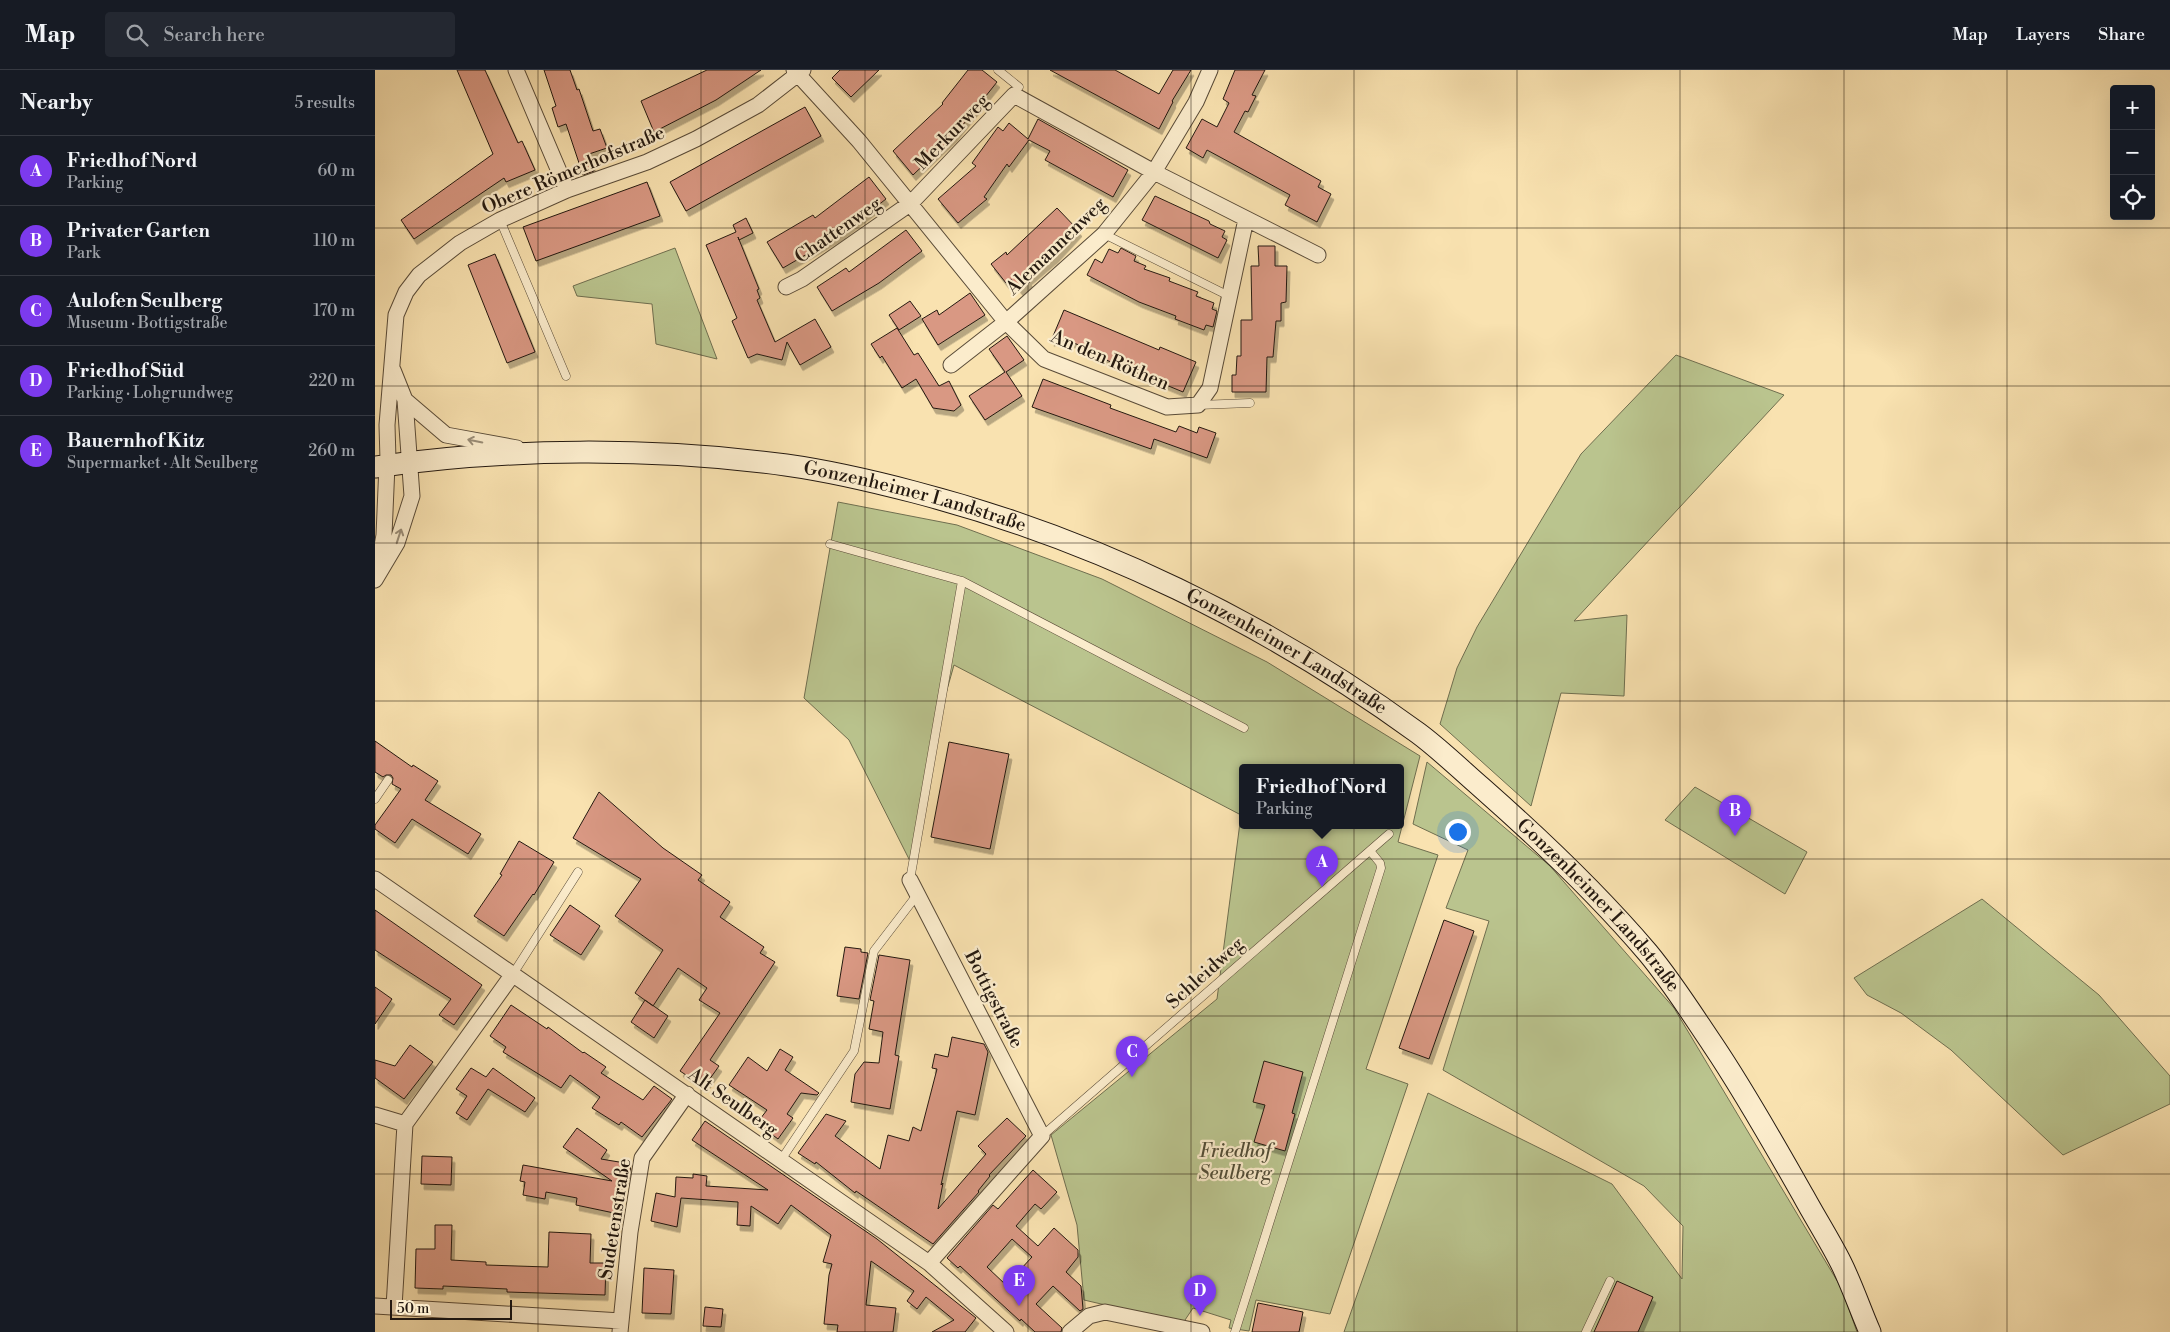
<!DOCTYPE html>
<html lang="en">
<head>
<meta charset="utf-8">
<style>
  body { margin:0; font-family:"Libre Bodoni",serif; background:#242831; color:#f1f3f6 }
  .controls { position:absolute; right:15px; top:15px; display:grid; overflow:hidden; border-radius:5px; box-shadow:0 5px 20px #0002 }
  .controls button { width:45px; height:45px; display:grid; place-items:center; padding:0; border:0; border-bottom:1px solid #363941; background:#171b24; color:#f1f3f6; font:25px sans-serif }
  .scale { position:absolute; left:15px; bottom:12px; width:122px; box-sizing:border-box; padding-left:5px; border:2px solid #241910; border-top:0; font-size:14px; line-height:18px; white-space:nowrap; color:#241910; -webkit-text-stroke:4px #fbeccc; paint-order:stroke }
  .you { position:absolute; left:1082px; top:761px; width:18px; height:18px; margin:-12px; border:4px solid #fff; border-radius:50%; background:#1a73e8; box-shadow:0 0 0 8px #1a73e833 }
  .badge { display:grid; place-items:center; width:32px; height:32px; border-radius:50%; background:#7c3aed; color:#fff; font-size:16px; font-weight:700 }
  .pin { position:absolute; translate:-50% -41px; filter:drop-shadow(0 1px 2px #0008) }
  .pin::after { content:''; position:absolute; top:26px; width:18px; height:15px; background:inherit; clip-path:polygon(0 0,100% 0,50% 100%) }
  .popup { position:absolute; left:864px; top:694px; width:165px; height:65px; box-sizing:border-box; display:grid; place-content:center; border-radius:5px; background:#171b24; filter:drop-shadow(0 1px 4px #0005); font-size:16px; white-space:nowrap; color:#9ea1a6 }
  .popup b { font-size:19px; color:#f1f3f6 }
  .popup::after { content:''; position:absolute; left:50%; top:100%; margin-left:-10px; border:10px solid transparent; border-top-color:#171b24 }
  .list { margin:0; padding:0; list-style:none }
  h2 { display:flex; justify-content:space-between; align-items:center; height:65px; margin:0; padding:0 20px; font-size:21px }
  h2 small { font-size:16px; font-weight:400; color:#9ea1a6 }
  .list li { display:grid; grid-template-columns:32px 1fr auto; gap:15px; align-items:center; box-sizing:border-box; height:70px; padding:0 20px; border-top:1px solid #363941 }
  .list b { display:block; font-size:19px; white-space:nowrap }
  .list p { margin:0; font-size:16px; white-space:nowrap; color:#9ea1a6 }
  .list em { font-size:16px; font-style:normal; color:#9ea1a6 }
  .icon { flex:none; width:28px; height:28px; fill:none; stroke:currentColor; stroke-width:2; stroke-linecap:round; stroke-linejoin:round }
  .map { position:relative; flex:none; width:1795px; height:1262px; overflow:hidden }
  header { display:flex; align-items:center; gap:30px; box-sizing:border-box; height:70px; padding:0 25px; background:#171b24; border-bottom:1px solid #363941 }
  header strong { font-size:24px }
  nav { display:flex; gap:28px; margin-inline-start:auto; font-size:18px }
  .search { width:350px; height:45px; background:#242831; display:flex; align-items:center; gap:12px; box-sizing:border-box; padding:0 18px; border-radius:5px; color:#9ea1a6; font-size:19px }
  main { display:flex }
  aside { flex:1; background:#171b24 }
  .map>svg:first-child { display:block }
  .green { fill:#bac48e; stroke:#6f6e4f; fill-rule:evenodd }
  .building { fill:#d99883; stroke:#241910; fill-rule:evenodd; filter:url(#shadow) }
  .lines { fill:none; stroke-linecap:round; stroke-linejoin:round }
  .lane-casing { stroke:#594b38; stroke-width:9 }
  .street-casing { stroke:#594b38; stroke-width:17 }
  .secondary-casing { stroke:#241910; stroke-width:23 }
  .lane { stroke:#fbeccc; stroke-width:8 }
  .street { stroke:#fbeccc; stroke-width:15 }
  .secondary { stroke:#fbeccc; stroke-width:21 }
  .oneway { stroke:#9a8d77 }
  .grid { fill:none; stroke:#241910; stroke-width:1; stroke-opacity:0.55 }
  .labels { text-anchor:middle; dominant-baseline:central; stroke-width:4.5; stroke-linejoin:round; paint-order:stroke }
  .street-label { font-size:19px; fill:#241910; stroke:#fbeccc }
  .park-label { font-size:19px; font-style:italic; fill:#514c36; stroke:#fbeccc }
</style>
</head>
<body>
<header>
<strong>Map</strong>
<div class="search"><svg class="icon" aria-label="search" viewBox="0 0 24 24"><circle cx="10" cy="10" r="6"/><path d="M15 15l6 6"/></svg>Search here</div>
<nav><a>Map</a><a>Layers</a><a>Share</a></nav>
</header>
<main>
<aside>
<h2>Nearby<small>5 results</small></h2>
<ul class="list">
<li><span class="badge">A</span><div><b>Friedhof Nord</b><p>Parking</p></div><em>60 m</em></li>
<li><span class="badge">B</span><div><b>Privater Garten</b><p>Park</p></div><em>110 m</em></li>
<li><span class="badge">C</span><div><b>Aulofen Seulberg</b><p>Museum · Bottigstraße</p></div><em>170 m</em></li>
<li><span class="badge">D</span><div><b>Friedhof Süd</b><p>Parking · Lohgrundweg</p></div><em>220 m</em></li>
<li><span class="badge">E</span><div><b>Bauernhof Kitz</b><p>Supermarket · Alt Seulberg</p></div><em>260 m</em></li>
</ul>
</aside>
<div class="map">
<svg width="1795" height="1262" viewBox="0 0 1795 1262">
  <defs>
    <filter id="shadow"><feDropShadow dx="3" dy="5.5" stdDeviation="0" flood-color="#0004"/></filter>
  </defs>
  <rect width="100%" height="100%" fill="#f9e2b0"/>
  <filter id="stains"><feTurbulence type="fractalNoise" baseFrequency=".004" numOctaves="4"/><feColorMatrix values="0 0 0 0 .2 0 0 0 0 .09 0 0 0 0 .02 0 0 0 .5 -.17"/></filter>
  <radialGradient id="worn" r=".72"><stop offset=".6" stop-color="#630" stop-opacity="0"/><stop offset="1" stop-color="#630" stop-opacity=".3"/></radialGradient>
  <path class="green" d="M300 178 342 289 281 274 277 234 202 226 198 216Z
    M1301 285 1409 325 1199 551 1252 545 1249 626 1186 623 1156 736 1065 654 1082 598 1102 557 1206 384Z
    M463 432 582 455 727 509 892 592 1045 686 1023 772 1063 785 991 999 1033 1014 955 1244 881 1230 874 1261 854 1258 856 1250 818 1238 808 1253 709 1230 702 1155 676 1065 842 929 866 745 579 595 562 655 537 795 474 670 429 628ZM868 698H1026V756H868Z
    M1052 692 1175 796 1299 938 1467 1219 1482 1262H969L1053 1023 1237 1114 1307 1209 1308 1156 1269 1116 1068 1000 1114 851 1071 838 1093 780 1038 754Z
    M1320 717 1432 782 1410 824 1290 750Z
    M1607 829 1724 925 1795 1006V1034L1688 1085 1576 980 1526 943 1492 925 1479 908Z"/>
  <path class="building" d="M82 0H110L143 73 147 71 160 100 131 112 129 108 39 169 26 150 118 84Z
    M169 0H195L202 20 204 19 218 61 225 59 232 78 214 84 219 101 208 105 191 54 183 57 177 38 181 36Z
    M332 0H386L341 30 279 62 266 31Z
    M465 0H504L476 27 457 8Z
    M593 0H607L622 12 579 66 538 105 518 81 568 34 567 33Z
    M675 0H740L784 24 798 0H816L797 31 798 32 784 59Z
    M860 0H890L877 25 881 26 873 42 870 41 859 62 946 111 943 117 956 124 942 152 910 135 915 125 832 80 828 88 811 78 827 49 842 57 854 33 848 29Z
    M430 37 446 66 311 141 295 112Z
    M663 49 753 100 738 127 670 90 675 81 654 70 634 97 632 94 609 127 612 129 583 153 563 129 601 96 597 93 623 57 628 61 634 53 653 69Z
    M494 107 511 129 463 166 408 198 392 172 438 145 440 148Z
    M272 112 285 146 161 191 148 157Z
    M780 126 834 151 835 154 850 161 847 167 852 170 843 188 767 150Z
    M682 138 704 161 680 187 653 210 655 212 645 220 636 209 631 213 616 194 631 182 632 185Z
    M371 148 378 163 364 170 363 167 384 219 382 220 385 228 382 230 400 272 440 249 456 277 425 295 412 272 407 290 382 284 373 288 357 251 362 248 331 175 361 162 358 155Z
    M531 160 547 181 504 213 457 241 442 217 471 198 474 202Z
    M883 176H900V196H912L911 232 906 233V251H901L898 287H892L891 322H857V305H861L862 286H866V250H877L876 196H884Z
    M746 178 761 186 759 191 771 196 769 199 795 208 794 211 823 222 821 226 839 233 837 239 842 241 838 257 831 255 829 260 800 249 801 246 764 232 712 205 720 189 727 193 734 179 743 183Z
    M120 184 160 282 132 293 93 195Z
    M595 223 610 245 563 275 547 249 562 240 564 245Z
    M535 231 546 246 524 260 514 245Z
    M689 240 784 280 785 277 821 292 808 322 724 287 726 284 684 267 686 264 676 271Z
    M522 258 539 285 543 283 564 316 574 311 586 335 579 341 558 338 541 309 527 318 507 286 505 288 496 274Z
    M632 266 649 290 631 302 647 326 610 350 594 326 630 302 614 279Z
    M668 309 736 335 735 338 801 362 804 356 822 363 824 357 841 363 832 388 779 369 776 379 657 337Z
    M0 671 37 697 38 695 63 711 50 730 106 764 93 784 37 749 20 773 0 759V755L26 719 17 714 18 708 16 705H11L8 707 0 702Z
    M574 672 634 684 615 779 556 767Z
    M224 722 288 778 327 805 323 810 355 832 345 847 389 877 385 883 400 892 335 990 344 996 329 1017 305 1001 345 943 324 930 332 918 303 898 278 936 260 923 288 880 240 846 266 809 198 768Z
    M144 771 179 792 159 825 158 824 129 866 99 846 127 805 125 804Z
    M195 835 225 856 206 885 175 865Z
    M0 840 107 915 79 955 64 945 76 929 0 880Z
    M1069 850 1099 861 1054 989 1024 978Z
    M470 877 486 879V882L493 883 484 929 462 926Z
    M504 885 535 890 520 985 524 986 515 1039 476 1032 480 1004 489 992 504 993 508 962 494 959 499 931 495 930Z
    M0 917 17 929 0 954Z
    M270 930 293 946 279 968 256 952Z
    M136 935 172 959 173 957 208 983 209 982 231 997 226 1003 268 1030 279 1016 297 1029 267 1067 246 1052 244 1055 217 1038 225 1027 195 1005 186 1018 128 982 131 977 115 966Z
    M577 967 609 974 613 982 600 1045 582 1041 566 1115 568 1113 563 1139 611 1084 603 1076 632 1048 651 1066 614 1105 615 1106 603 1121 604 1122 558 1174 481 1121 480 1123 441 1092 440 1094 423 1083 451 1044 471 1051 460 1066 505 1099 513 1065 534 1071 538 1057 546 1061 562 999 557 998 560 984 573 987Z
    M35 975 58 992 29 1029 0 1008V990L20 996Z
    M405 979 418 987 410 1000 444 1023 442 1025 426 1023 412 1044 418 1048 403 1069 382 1053 392 1040 354 1015 373 987 392 1001Z
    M889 991 928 1002 917 1043 920 1044 910 1081 879 1072 890 1035 878 1032Z
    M96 998 111 1007 118 998 160 1028 150 1042 113 1019 92 1050 81 1043 92 1026 81 1019Z
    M330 1051 502 1169 601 1248 590 1262H557L579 1250 551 1227 542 1239 532 1231 539 1221 496 1191 491 1235 521 1238 518 1262H462L463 1255 449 1254 454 1205 457 1194 448 1192 456 1165 416 1135 403 1154 376 1136 375 1156 362 1155 363 1132 306 1128 302 1157 276 1151 281 1123 300 1127 301 1107 318 1108V1104L332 1106 331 1116 393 1120 317 1070Z
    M202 1058 232 1080 226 1089 256 1094 254 1109 246 1108 239 1143 201 1135 202 1128 171 1122 170 1129 148 1125 150 1112 145 1111 148 1095 237 1111 188 1077Z
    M47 1086 77 1087 76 1115 46 1114Z
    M658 1100 682 1122 666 1139 660 1134 641 1156 663 1176 679 1158 703 1180V1187L691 1202 706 1216 708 1239 705 1241 678 1216 661 1234 687 1258 686 1262H660L646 1249 645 1251 585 1196 583 1198 572 1188 618 1135 623 1139ZM637 1169 657 1187 631 1215 612 1197Z
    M60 1155H77L76 1190 111 1192V1195L173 1197 174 1162 216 1164 215 1193H231L230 1225 132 1222V1219L68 1216V1219L40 1218 41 1179H60Z
    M269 1198 299 1200 296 1244 267 1243Z
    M1242 1211 1278 1227 1263 1262H1219Z
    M883 1233 928 1242 924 1262H877Z
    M330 1237 348 1239 346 1257 328 1256Z"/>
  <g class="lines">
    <defs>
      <path id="lane" d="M623 0 644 17
        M125 150 191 306
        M729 164 854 226
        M823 335 875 333
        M455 474 587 511 869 658
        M0 729 13 710
        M535 810 587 511
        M138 904 203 802
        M667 1066 1014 764
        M406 1090 479 981 499 881 542 825
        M860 1262 1006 798 1005 793 996 782
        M1211 1262 1235 1211"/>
      <path id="street" d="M141 0 192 120
        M419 0 484 71 631 252 576 295
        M835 0 821 32 779 102 729 164 631 252 669 289 792 337 823 335 835 318 871 149
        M411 217 427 209 536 133 639 25 779 102 943 185
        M30 330 71 365 142 378
        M13 390 12 355 21 245 31 222 44 205 85 173 125 150 192 120 272 92 321 69 383 35 428 0
        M3 498 9 465 12 395
        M0 510 22 473 37 426 30 330 18 300
        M0 809 554 1193 631 1262
        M535 810 667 1066 554 1193
        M0 1045 30 1054
        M0 1236 246 1251
        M19 1237 30 1054 138 904
        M245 1262 255 1162 267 1088 312 1024
        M695 1262 714 1246 730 1242 827 1262"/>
      <g id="secondary">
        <path id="s1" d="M0 397C133 378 277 377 411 395 454 401 497 411 539 422 720 469 892 553 1043 663 1066 680 1086 700 1107 718 1166 770 1222 823 1273 883 1297 912 1317 944 1338 975 1371 1024 1400 1076 1429 1127 1441 1149 1455 1171 1466 1193 1477 1215 1485 1239 1495 1262"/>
      </g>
    </defs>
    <use href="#lane" class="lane-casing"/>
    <use href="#street" class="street-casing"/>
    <use href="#secondary" class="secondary-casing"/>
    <use href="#lane" class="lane"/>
    <use href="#street" class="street"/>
    <use href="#secondary" class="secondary"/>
  </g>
  <defs><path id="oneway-shaft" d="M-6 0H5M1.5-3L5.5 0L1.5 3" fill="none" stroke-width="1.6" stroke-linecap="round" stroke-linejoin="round" transform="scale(1.25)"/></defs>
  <g class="oneway">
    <use href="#oneway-shaft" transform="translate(100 371) rotate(-169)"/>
    <use href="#oneway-shaft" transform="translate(24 466) rotate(-72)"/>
  </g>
  <path class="grid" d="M163 0V1262M326 0V1262M490 0V1262M653 0V1262M816 0V1262M979 0V1262M1142 0V1262M1305 0V1262M1469 0V1262M1632 0V1262M0 158H1795M0 316H1795M0 473H1795M0 631H1795M0 789H1795M0 946H1795M0 1104H1795"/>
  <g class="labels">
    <g class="street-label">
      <text transform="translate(577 62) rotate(-46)">Merkurweg</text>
      <text transform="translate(198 100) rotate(-23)">Obere Römerhofstraße</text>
      <text transform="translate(463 160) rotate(-35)">Chattenweg</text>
      <text transform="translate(681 176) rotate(-44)">Alemannenweg</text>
      <text transform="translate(735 290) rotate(23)">An den Röthen</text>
      <text stroke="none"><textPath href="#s1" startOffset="545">Gonzenheimer Landstraße</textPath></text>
      <text stroke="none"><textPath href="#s1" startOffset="950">Gonzenheimer Landstraße</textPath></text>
      <text stroke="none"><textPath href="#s1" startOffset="1355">Gonzenheimer Landstraße</textPath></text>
      <text transform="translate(830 903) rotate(-42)">Schleidweg</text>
      <text transform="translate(619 929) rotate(63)">Bottigstraße</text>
      <text transform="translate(358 1032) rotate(35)">Alt Seulberg</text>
      <text transform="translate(240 1149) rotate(-81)">Sudetenstraße</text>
    </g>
    <g class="park-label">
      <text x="860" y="1081">Friedhof<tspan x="860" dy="22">Seulberg</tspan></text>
    </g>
  </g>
  <rect width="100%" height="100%" filter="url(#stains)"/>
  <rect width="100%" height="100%" fill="url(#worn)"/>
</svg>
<div class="controls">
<button>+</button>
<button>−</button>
<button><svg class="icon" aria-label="locate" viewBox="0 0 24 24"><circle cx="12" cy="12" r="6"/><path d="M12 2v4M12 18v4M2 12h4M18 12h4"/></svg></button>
</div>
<div class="scale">50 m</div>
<div class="you"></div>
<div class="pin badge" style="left:947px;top:817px">A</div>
<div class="popup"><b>Friedhof Nord</b>Parking</div>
<div class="pin badge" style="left:1360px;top:766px">B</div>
<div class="pin badge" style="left:757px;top:1007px">C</div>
<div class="pin badge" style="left:825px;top:1246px">D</div>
<div class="pin badge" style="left:644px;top:1236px">E</div>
</div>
</main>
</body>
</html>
